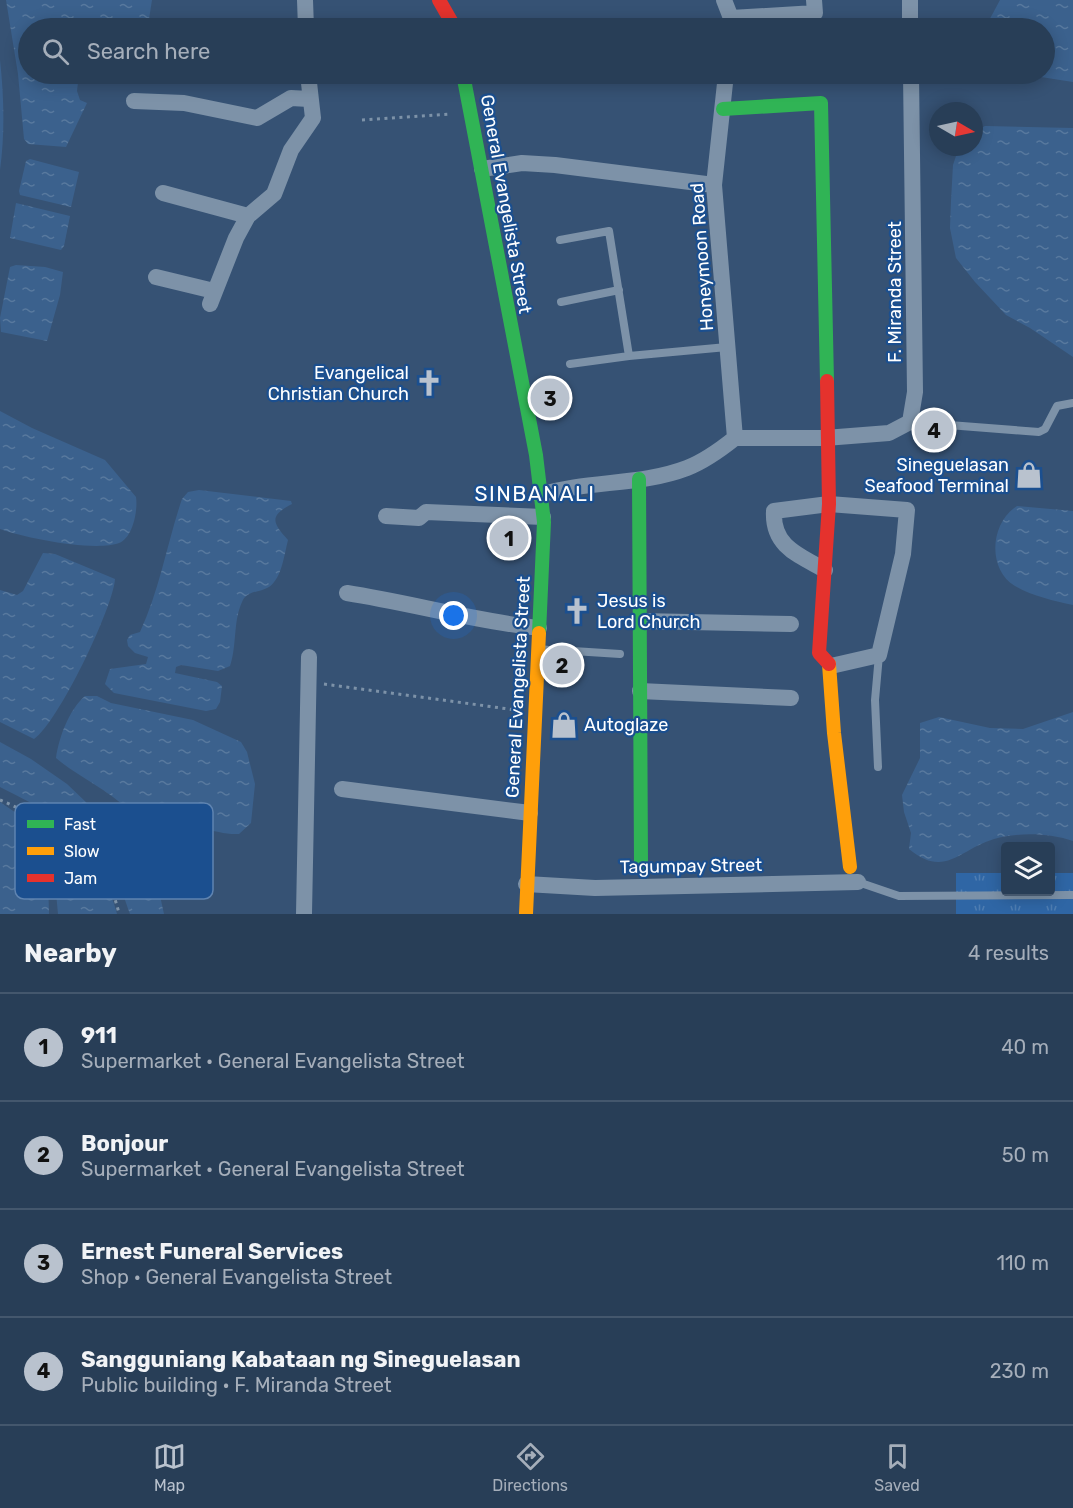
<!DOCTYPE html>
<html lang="en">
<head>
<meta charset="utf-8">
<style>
  body { margin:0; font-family:Rubik,sans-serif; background:#30455d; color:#f1f3f6 }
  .controls { position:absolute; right:18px; bottom:18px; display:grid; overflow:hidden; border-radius:6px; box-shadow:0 3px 15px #0003 }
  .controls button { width:54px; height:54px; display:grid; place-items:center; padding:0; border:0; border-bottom:2px solid #44576d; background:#283e57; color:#f1f3f6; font:30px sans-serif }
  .compass { position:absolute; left:929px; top:102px; width:54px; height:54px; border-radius:50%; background:#283e57; box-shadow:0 3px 15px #0003; rotate:99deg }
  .you { position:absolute; left:454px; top:616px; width:21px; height:21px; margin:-15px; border:4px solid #fff; border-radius:50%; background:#1a73e8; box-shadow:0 0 0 9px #1a73e833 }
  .badge { display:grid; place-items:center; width:39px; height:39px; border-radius:50%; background:#b9c2ce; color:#111; font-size:20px; font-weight:700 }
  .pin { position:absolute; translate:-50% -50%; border:3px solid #fff; box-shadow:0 2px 6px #0006 }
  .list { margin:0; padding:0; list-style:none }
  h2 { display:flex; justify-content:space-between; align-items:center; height:78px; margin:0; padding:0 24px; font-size:26px }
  h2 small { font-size:20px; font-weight:400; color:#a5aeba }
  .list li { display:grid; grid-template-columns:39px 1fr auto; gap:18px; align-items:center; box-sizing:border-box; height:108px; padding:0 24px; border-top:2px solid #44576d }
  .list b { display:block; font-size:22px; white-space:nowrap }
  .list p { margin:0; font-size:20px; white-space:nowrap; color:#a5aeba }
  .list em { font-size:20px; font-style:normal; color:#a5aeba }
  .icon { flex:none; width:33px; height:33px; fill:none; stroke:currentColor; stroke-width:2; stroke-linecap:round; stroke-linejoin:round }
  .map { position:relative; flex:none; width:1073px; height:914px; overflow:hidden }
  .search { position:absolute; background:#283e57; box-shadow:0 3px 15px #0003; left:18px; right:18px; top:18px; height:66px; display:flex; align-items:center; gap:15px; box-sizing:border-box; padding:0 21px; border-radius:33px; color:#a5aeba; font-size:22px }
  .sheet { height:510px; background:#283e57 }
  nav { display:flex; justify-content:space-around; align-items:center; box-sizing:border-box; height:84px; border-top:2px solid #44576d; background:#283e57; font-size:16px; color:#a5aeba }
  nav a { display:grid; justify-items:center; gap:3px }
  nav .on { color:#b9c2ce }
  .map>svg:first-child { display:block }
  .grass { fill:url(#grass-tufts) }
  .water { fill:url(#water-ripples) }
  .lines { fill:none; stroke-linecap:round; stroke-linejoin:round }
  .path { stroke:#7d92a8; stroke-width:3; stroke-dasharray:3 4.5; stroke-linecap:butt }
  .lane { stroke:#7d92a8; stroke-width:8 }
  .street { stroke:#7d92a8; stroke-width:16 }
  .fast { stroke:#30b455; stroke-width:14 }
  .slow { stroke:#ff9f0a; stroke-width:14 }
  .jam { stroke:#e5322d; stroke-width:14 }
  .labels { text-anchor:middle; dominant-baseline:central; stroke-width:4.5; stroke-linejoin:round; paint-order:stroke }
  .street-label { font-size:18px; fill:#fff; stroke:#1b4f8f }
  .poi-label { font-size:18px; fill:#fff; stroke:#1b4f8f; text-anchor:end }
  .quarter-label { font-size:21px; letter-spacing:1.5px; fill:#fff; stroke:#1b4f8f }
  .key { fill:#1b4f8f; stroke:#5f84b1; stroke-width:1.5 }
  .key-label { font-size:16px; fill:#fff }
</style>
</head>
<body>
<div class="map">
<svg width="1073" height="914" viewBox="0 0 1073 914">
  <defs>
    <pattern id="grass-tufts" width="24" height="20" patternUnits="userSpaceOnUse" patternTransform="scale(1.5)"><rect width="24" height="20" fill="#2f66a5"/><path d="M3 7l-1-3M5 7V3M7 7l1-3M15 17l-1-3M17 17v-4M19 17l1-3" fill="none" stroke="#4e7db2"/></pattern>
    <pattern id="water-ripples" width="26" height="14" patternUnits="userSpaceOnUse" patternTransform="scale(1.5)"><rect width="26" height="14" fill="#3b618d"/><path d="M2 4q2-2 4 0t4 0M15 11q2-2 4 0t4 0" fill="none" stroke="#58799e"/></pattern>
  </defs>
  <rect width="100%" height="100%" fill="#365274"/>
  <path class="grass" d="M956 873H1005L1006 892H1050L1051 873H1073V914H956Z"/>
  <path class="water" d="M6 0H152L149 19 85 28H28V74H79L77 91 80 100 87 103 66 147 28 144 24 139 18 74Z
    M1000 0H1073V82L1022 74H1044V28H985Z
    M0 60C4 97 5 133 0 170Z
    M985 126 1073 128V357L1030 328 1006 315 975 282 956 258 950 228 951 201 953 165 959 147H974V132Z
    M30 159 79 172 71 207 20 195 19 191 26 161Z
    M16 203 70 216 64 246 61 250 10 238Z
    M16 265 45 267 63 272 60 295 47 341 1 332 0 318 10 267Z
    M0 411 32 428 105 460 136 497C138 510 133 538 119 543 95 552 25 538 0 529Z
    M199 490 291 501 292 504C269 516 272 522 288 540 284 555 282 578 269 587 259 593 247 590 242 602 233 621 237 646 230 666L218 671 181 665 176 667 175 673 217 682 222 686 220 702 216 709 206 711 114 693 105 684 110 669 146 664 148 657 135 653 128 646 127 640 130 635 140 632C160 589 167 543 182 499L188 492Z
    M1017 506 1073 511V605C1054 601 1032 596 1015 586 987 569 990 523 1017 506Z
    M43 553 55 554 115 579C113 608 58 723 34 739L0 722V590L17 595 23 591Z
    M85 696H97L111 703 193 720 241 742 247 752 255 784 251 823 239 834C225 835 213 829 199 830 185 832 172 839 158 835 144 831 137 819 127 809 106 788 78 777 56 758 59 737 69 710 85 696Z
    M1073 712V841C1050 833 1018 832 994 839 960 849 945 879 909 849L911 833 904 812 902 795 920 758V723L939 717 990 728 1023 729Z
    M0 742 31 759 67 784 133 847 155 873 164 914H130C124 898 120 881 111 867 89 829 38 807 0 787Z
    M0 802 41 830 48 879 49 914H0Z
    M60 836C87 853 110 883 117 914H58L52 849 54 839Z"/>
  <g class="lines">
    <path class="path" d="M362 120 451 114
      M324 684 516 710
      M0 800C52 822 107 855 119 914"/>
    <path class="lane" d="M560 240 609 231 629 356
      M561 302 619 290
      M570 364 629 356 727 347
      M910 422 1039 432 1045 429 1057 406 1073 403
      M539 649 559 651
      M573 651 620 654
      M878 767 875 700 879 655
      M858 882 899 896 1073 895"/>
    <path class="street" d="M305 0 306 28
      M724 0 731 18 730 28
      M910 0V28
      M731 18 815 13 814 0
      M726 74 714 185 735 438
      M134 101 184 103 257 118 291 98 309 99
      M482 169 522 163 555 165 714 185
      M163 193 248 216 274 194 291 150 313 118 308 74
      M156 277 214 291
      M210 304 236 238 248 216
      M735 438H825L889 433 910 422 915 392 911 74
      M540 495C588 480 640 486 687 468 705 461 720 450 735 438
      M386 516 419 518 426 512 543 517
      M825 570C798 555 772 546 774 511L829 504 907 510 903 554 879 655 831 666
      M347 593C411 603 474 621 539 628
      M639 621 791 624
      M640 691 791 698
      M342 789 530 813
      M526 884 595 888 858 882
      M304 914 309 657"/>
    <path class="fast" d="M463 74 536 455 544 522 539 633
      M723 109 821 103 827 381
      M639 479 641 864"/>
    <path class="slow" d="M829 664 834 733 850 867
      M526 914 539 633"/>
    <path class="jam" d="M439 0 455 28
      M827 381 829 504 819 653 829 664"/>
  </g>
  <defs>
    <symbol id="church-bare" viewBox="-9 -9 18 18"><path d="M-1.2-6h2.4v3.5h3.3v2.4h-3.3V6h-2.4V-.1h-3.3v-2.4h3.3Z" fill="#b9c2ce" stroke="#1b4f8f" stroke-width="2.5" paint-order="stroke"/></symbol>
    <symbol id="shop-bare" viewBox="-9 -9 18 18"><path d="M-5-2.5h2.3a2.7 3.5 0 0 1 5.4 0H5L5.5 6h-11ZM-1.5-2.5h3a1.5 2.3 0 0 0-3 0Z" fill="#b9c2ce" stroke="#1b4f8f" stroke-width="2.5" paint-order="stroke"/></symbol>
  </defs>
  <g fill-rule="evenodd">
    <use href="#church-bare" x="410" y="364" width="38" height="38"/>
    <use href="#shop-bare" x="1010" y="456" width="38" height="38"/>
    <use href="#church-bare" x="558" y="592" width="38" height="38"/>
    <use href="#shop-bare" x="545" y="706" width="38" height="38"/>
  </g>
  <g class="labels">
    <g class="street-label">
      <text transform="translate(506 204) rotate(80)">General Evangelista Street</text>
      <text transform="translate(702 257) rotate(-94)">Honeymoon Road</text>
      <text transform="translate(895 292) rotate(-90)">F. Miranda Street</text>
      <text transform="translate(518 687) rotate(-87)">General Evangelista Street</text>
      <text transform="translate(691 866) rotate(-1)">Tagumpay Street</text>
    </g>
    <g class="poi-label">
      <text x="409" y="373">Evangelical<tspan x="409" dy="21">Christian Church</tspan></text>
      <text x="1009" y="465">Sineguelasan<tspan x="1009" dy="21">Seafood Terminal</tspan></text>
      <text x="597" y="601" text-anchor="start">Jesus is<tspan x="597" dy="21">Lord Church</tspan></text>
      <text x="584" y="725" text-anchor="start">Autoglaze</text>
    </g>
    <g class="quarter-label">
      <text x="535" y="493">SINBANALI</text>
    </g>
  </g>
  <rect x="15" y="803" width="198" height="96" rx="9" class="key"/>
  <rect x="27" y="820" width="27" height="8" fill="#30b455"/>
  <rect x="27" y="847" width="27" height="8" fill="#ff9f0a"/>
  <rect x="27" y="874" width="27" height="8" fill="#e5322d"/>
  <g class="key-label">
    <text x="64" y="830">Fast</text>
    <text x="64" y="857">Slow</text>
    <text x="64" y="884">Jam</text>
  </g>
</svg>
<div class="controls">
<button><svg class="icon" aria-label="layers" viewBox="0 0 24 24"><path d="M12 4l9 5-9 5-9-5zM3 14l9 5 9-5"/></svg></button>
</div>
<svg class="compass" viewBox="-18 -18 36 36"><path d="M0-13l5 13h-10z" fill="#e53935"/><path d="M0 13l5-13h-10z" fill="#a5aeba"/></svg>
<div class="you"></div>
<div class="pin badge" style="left:509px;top:538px">1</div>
<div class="pin badge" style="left:562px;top:665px">2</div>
<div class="pin badge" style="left:550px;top:398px">3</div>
<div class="pin badge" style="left:934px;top:430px">4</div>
<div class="search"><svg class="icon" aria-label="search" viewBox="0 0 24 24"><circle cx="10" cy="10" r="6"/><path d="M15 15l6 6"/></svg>Search here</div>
</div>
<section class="sheet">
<h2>Nearby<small>4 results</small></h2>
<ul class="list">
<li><span class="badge">1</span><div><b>911</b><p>Supermarket · General Evangelista Street</p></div><em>40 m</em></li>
<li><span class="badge">2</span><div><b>Bonjour</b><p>Supermarket · General Evangelista Street</p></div><em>50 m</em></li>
<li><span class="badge">3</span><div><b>Ernest Funeral Services</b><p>Shop · General Evangelista Street</p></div><em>110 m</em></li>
<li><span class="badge">4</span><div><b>Sangguniang Kabataan ng Sineguelasan</b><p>Public building · F. Miranda Street</p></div><em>230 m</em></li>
</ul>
</section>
<nav>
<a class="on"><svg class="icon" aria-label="map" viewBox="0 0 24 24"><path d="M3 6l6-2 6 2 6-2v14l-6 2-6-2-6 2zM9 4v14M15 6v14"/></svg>Map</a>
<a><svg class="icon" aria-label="directions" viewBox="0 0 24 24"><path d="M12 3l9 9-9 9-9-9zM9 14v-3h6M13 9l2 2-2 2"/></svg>Directions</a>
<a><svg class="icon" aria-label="saved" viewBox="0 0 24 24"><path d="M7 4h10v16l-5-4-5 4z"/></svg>Saved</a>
</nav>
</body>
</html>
